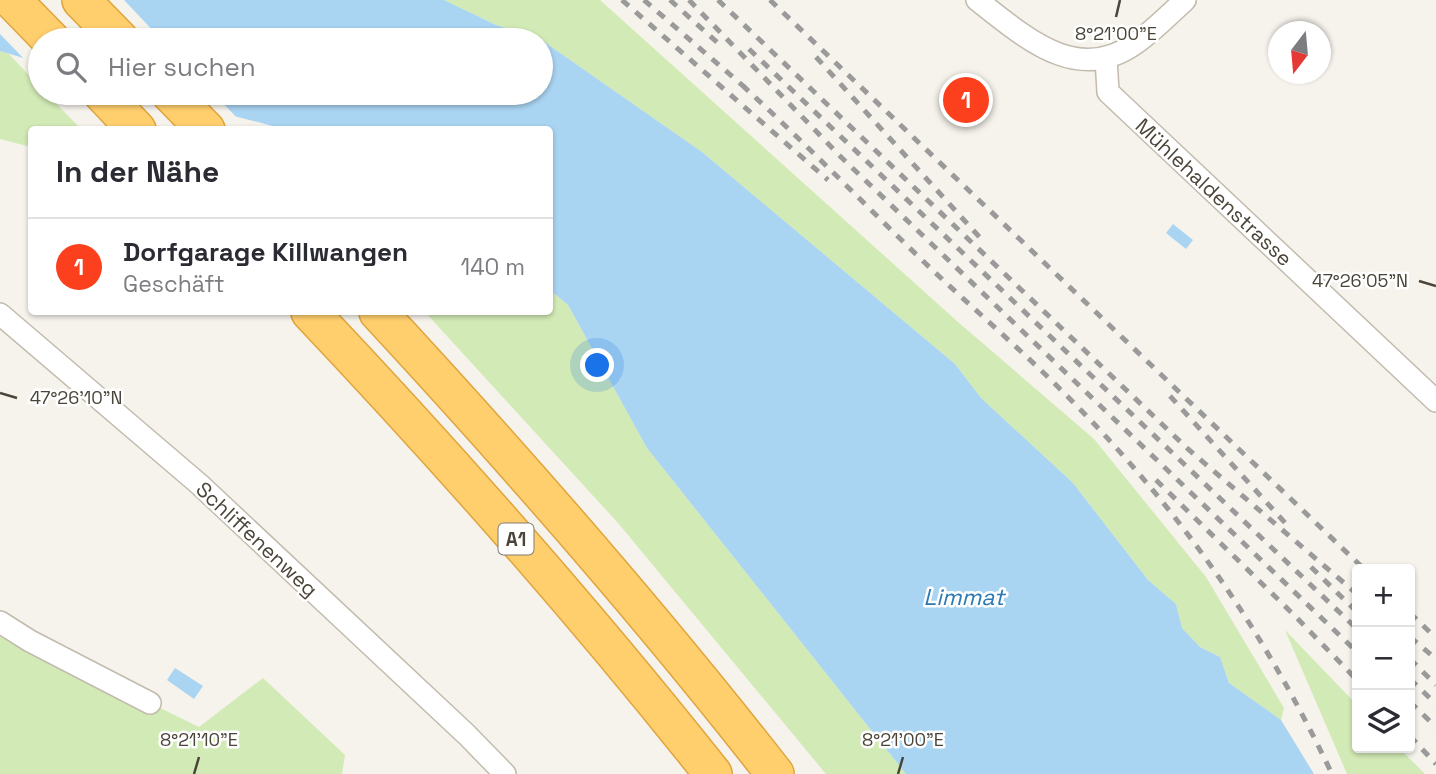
<!DOCTYPE html>
<html lang="de">
<head>
<meta charset="utf-8">
<style>
  body { margin:0; font-family:"Space Grotesk",sans-serif; background:#f2f2f3; color:#2b2b33 }
  .controls { position:absolute; right:21px; bottom:21px; display:grid; overflow:hidden; border-radius:7px; box-shadow:0 2px 5px #0004 }
  .controls button { width:63px; height:63px; display:grid; place-items:center; padding:0; border:0; border-bottom:2px solid #e1e1e2; background:#fff; color:#2b2b33; font:35px sans-serif }
  .compass { position:absolute; left:1268px; top:21px; width:63px; height:63px; border-radius:50%; background:#fff; box-shadow:0 2px 5px #0004; rotate:196deg }
  .you { position:absolute; left:598px; top:366px; width:24px; height:24px; margin:-18px; border:5px solid #fff; border-radius:50%; background:#1a73e8; box-shadow:0 0 0 10px #1a73e833 }
  .badge { display:grid; place-items:center; width:46px; height:46px; border-radius:50%; background:#fc3f1d; color:#fff; font-size:23px; font-weight:700 }
  .pin { position:absolute; translate:-50% -50%; border:4px solid #fff; box-shadow:0 2px 7px #0006 }
  .list { margin:0; padding:0; list-style:none }
  h2 { display:flex; justify-content:space-between; align-items:center; height:91px; margin:0; padding:0 28px; font-size:30px }
  h2 small { font-size:23px; font-weight:400; color:#7c7c81 }
  .list li { display:grid; grid-template-columns:46px 1fr auto; gap:21px; align-items:center; box-sizing:border-box; height:98px; padding:0 28px; border-top:2px solid #e1e1e2 }
  .list b { display:block; font-size:26px; white-space:nowrap }
  .list p { margin:0; font-size:23px; white-space:nowrap; color:#7c7c81 }
  .list em { font-size:23px; font-style:normal; color:#7c7c81 }
  .icon { flex:none; width:38px; height:38px; fill:none; stroke:currentColor; stroke-width:2; stroke-linecap:round; stroke-linejoin:round }
  .map { position:relative; flex:none; width:1436px; height:774px; overflow:hidden }
  .search { position:absolute; background:#fff; box-shadow:0 2px 5px #0004; left:28px; top:28px; width:525px; height:77px; display:flex; align-items:center; gap:18px; box-sizing:border-box; padding:0 24px; border-radius:38px; color:#7c7c81; font-size:26px }
  .panel { position:absolute; background:#fff; box-shadow:0 2px 5px #0004; left:28px; top:126px; width:525px; height:189px; border-radius:7px }
  .map>svg:first-child { display:block }
  .green { fill:#d2eab5 }
  .water { fill:#a9d4f2 }
  .pier { fill:#f6f3ec }
  .lines { fill:none; stroke-linecap:round; stroke-linejoin:round }
  .street-casing { stroke:#c2bbae; stroke-width:24 }
  .highway-casing { stroke:#e0a43c; stroke-width:40 }
  .street { stroke:#fff; stroke-width:21 }
  .highway { stroke:#ffcf6e; stroke-width:37 }
  .rail { stroke:#9a9a9a; stroke-width:5; stroke-dasharray:9 9; stroke-linecap:butt }
  .ticks { fill:none; stroke:#4b4439; stroke-width:2.5 }
  .labels { text-anchor:middle; dominant-baseline:central; stroke-width:5; stroke-linejoin:round; paint-order:stroke }
  .shield { fill:#fff; stroke:#817c74; stroke-width:2 }
  .shield-label { font-size:19px; font-weight:bold; fill:#4b4439 }
  .street-label { font-size:21px; fill:#4b4439; stroke:#fff }
  .water-label { font-size:23px; font-style:italic; fill:#2e7ab2; stroke:#fff }
  .ticks-label { font-size:18px; text-anchor:middle; fill:#4b4439; stroke:#fff; stroke-width:5; stroke-linejoin:round; paint-order:stroke }
</style>
</head>
<body>
<div class="map">
<svg width="1436" height="774" viewBox="0 0 1436 774">
  <rect width="100%" height="100%" fill="#f6f3ec"/>
  <path class="green" d="M444 0H600L958 322 1094 439 1206 577 1284 708 1281 720 1229 683 1220 657 1200 647 1182 628 1176 604 1148 580 1073 483 981 398 955 364 702 152 540 39 496 25Z
    M0 51 9 54 40 87V93H46L79 127 76 129 32 130 31 147 0 139Z
    M550 290 568 305 647 448 906 774H826L618 523 425 312H550Z
    M0 622 150 703 199 727 263 678 345 755 342 774H0Z
    M1285 630 1357 705V748H1399L1425 774H1347Z"/>
  <path class="water" d="M0 0H444L496 25 540 39 702 152 955 364 981 398 1073 483 1148 580 1176 604 1182 628 1200 647 1220 657 1229 683 1281 720 1314 774H906L647 448 568 305 550 290V130L284 129 147 93H541V40H40V63L0 51Z
    M1173 224 1193 240 1186 249 1166 233Z
    M175 668 203 686 194 699 167 680Z"/>
  <path class="pier" d="M0 0H124L162 40H40V66L28 63 0 34Z
    M144 93H213L242 123 146 96Z"/>
  <g class="lines">
    <defs>
      <path id="street" d="M977 0C1024 36 1076 86 1136 43 1153 31 1169 15 1185 0
        M1106 58 1108 92 1436 401
        M0 314 199 484 467 735 505 774
        M0 622 30 641 150 703"/>
      <path id="highway" d="M12 0 51 40
        M81 0 120 40
        M102 93 137 130
        M170 93 206 130
        M310 312C450 460 586 614 713 774
        M378 312C516 461 650 614 775 774"/>
    </defs>
    <use href="#street" class="street-casing"/>
    <use href="#highway" class="highway-casing"/>
    <use href="#street" class="street"/>
    <use href="#highway" class="highway"/>
    <path class="rail" d="M622 0 828 180
      M644 0 749 91
      M670 0 718 43
      M689 0 842 158 1357 652
      M718 0 1188 449 1357 594
      M770 0 1364 569
      M749 49 1357 629
      M816 57 983 241
      M742 85C804 142 863 203 924 262 972 308 1023 351 1070 399 1182 512 1264 631 1332 774
      M1170 396 1288 526
      M1156 480 1294 615 1357 680
      M1311 567 1357 612
      M1410 613 1436 638
      M1410 637 1436 659
      M1410 659 1436 685
      M1410 679 1436 704
      M1410 702 1436 727
      M1410 736 1436 764"/>
  </g>
  <path class="ticks" d="M1116 17 1120 0M1419 281 1436 286M0 393 17 398M194 774 199 757M898 774 903 757"/>
  <g class="labels">
    <rect class="shield" x="498.5" y="523.5" width="35" height="31" rx="5"/>
    <g class="shield-label">
      <text x="516" y="539">A1</text>
    </g>
    <g class="street-label">
      <text transform="translate(1214 192) rotate(43)">Mühlehaldenstrasse</text>
      <text transform="translate(257 539) rotate(43)">Schliffenenweg</text>
    </g>
    <g class="water-label">
      <text x="964" y="597">Limmat</text>
    </g>
  </g>
  <g class="ticks-label">
    <text x="1116" y="40">8°21'00"E</text>
    <text x="1360" y="287">47°26'05"N</text>
    <text x="76" y="404">47°26'10"N</text>
    <text x="199" y="746">8°21'10"E</text>
    <text x="903" y="746">8°21'00"E</text>
  </g>
</svg>
<div class="controls">
<button>+</button>
<button>−</button>
<button><svg class="icon" aria-label="layers" viewBox="0 0 24 24"><path d="M12 4l9 5-9 5-9-5zM3 14l9 5 9-5"/></svg></button>
</div>
<svg class="compass" viewBox="-18 -18 36 36"><path d="M0-13l5 13h-10z" fill="#e53935"/><path d="M0 13l5-13h-10z" fill="#7c7c81"/></svg>
<div class="you"></div>
<div class="pin badge" style="left:966px;top:100px">1</div>
<div class="search"><svg class="icon" aria-label="search" viewBox="0 0 24 24"><circle cx="10" cy="10" r="6"/><path d="M15 15l6 6"/></svg>Hier suchen</div>
<section class="panel">
<h2>In der Nähe<small></small></h2>
<ul class="list">
<li><span class="badge">1</span><div><b>Dorfgarage Killwangen</b><p>Geschäft</p></div><em>140 m</em></li>
</ul>
</section>
</div>
</body>
</html>
